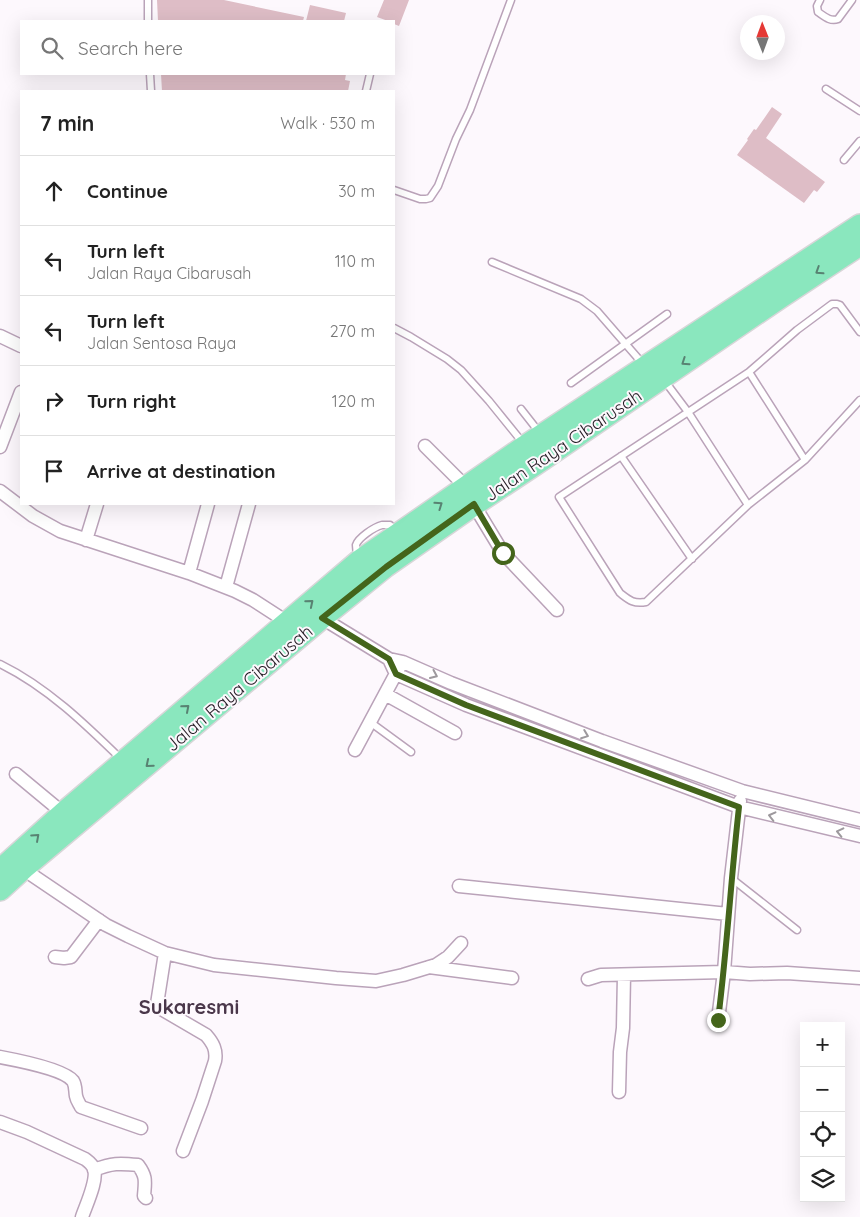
<!DOCTYPE html>
<html lang="en">
<head>
<meta charset="utf-8">
<style>
  body { margin:0; font-family:Quicksand,sans-serif; background:#f2f2f2; color:#222 }
  .controls { position:absolute; right:15px; bottom:15px; display:grid; overflow:hidden; border-radius:0px; box-shadow:0 5px 20px #0002 }
  .controls button { width:45px; height:45px; display:grid; place-items:center; padding:0; border:0; border-bottom:1px solid #e0e0e0; background:#fff; color:#222; font:25px sans-serif }
  .compass { position:absolute; left:740px; top:15px; width:45px; height:45px; border-radius:50%; background:#fff; box-shadow:0 5px 20px #0002; rotate:359deg }
  .stop { position:absolute; width:15px; height:15px; margin:-11px; border:4px solid #44651b; border-radius:50%; background:#fff }
  .stop.end { background:#44651b; border-color:#fff; box-shadow:0 1px 5px #0008 }
  .list { margin:0; padding:0; list-style:none }
  h2 { display:flex; justify-content:space-between; align-items:center; height:65px; margin:0; padding:0 20px; font-size:21px }
  h2 small { font-size:16px; font-weight:400; color:#767676 }
  .list li { display:grid; grid-template-columns:32px 1fr auto; gap:15px; align-items:center; box-sizing:border-box; height:70px; padding:0 20px; border-top:1px solid #e0e0e0 }
  .list b { display:block; font-size:19px; white-space:nowrap }
  .list p { margin:0; font-size:16px; white-space:nowrap; color:#767676 }
  .list em { font-size:16px; font-style:normal; color:#767676 }
  .icon { flex:none; width:28px; height:28px; fill:none; stroke:currentColor; stroke-width:2; stroke-linecap:round; stroke-linejoin:round }
  .map { position:relative; flex:none; width:860px; height:1217px; overflow:hidden }
  .search { position:absolute; background:#fff; box-shadow:0 5px 20px #0002; left:20px; top:20px; width:375px; height:55px; display:flex; align-items:center; gap:12px; box-sizing:border-box; padding:0 18px; border-radius:0px; color:#767676; font-size:19px }
  .panel { position:absolute; background:#fff; box-shadow:0 5px 20px #0002; left:20px; top:90px; width:375px; height:415px; border-radius:0px }
  .map>svg:first-child { display:block }
  .building { fill:#debdc6 }
  .lines { fill:none; stroke-linecap:round; stroke-linejoin:round }
  .service-casing { stroke:#baa3b9; stroke-width:9 }
  .minor-casing { stroke:#baa3b9; stroke-width:15 }
  .primary-casing { stroke:#d8d6d8; stroke-width:24 }
  .service { stroke:#fff; stroke-width:6 }
  .minor { stroke:#fff; stroke-width:12 }
  .primary { stroke:#8ae7be; stroke-width:21 }
  .oneway { stroke:#588272 }
  .oneway2 { stroke:#9d999d }
  .route { stroke:#44651b; stroke-width:6 }
  .labels { text-anchor:middle; dominant-baseline:central; stroke-width:4; stroke-linejoin:round; paint-order:stroke }
  .street-label { font-size:18px; fill:#251d25; stroke:#fdf8fd }
  .quarter-label { font-size:20px; font-weight:bold; fill:#4a374a; stroke:#fdf8fd }
</style>
</head>
<body>
<div class="map">
<svg width="860" height="1217" viewBox="0 0 860 1217">
  <rect width="100%" height="100%" fill="#fdf8fd"/>
  <path class="building" d="M157 0H224L304 17 303 21H158Z
    M384 0H409L399 26 394 24V21H388L377 17Z
    M310 5 346 13 344 21H306Z
    M161 74H346L345 80 350 81 348 91H162Z
    M772 107 782 114 766 138 825 182 817 192 814 190 804 203 737 155 748 140 747 139 754 129 756 130Z"/>
  <g class="lines">
    <defs>
      <path id="service" d="M148 0V21
        M820 0 817 6 818 12C824 16 830 22 838 19L852 0
        M150 74 151 91
        M826 89 860 111
        M366 91 370 74
        M844 160 860 141
        M394 190 420 199H426L430 198 438 186 456 139 470 110 511 0
        M492 262 581 299 597 311 643 364
        M394 328 411 337 447 359 461 370 489 401 523 443
        M860 332 840 305 837 304H832L797 330 749 372 559 497 620 593C629 600 633 604 646 602L748 505 805 460 860 400
        M749 372 805 460
        M664 380 688 412 748 505
        M571 383 667 314
        M521 409 539 432
        M621 456 692 559
        M358 557C357 554 356 549 356 545 358 538 374 527 382 525 384 525 387 525 390 525L396 531
        M0 664C47 687 85 724 122 760
        M370 722 411 752
        M731 878 797 930"/>
      <path id="minor" d="M0 336 21 346
        M425 446 466 487
        M0 447 21 392
        M0 491 33 516 60 531 189 573 235 591 253 600 287 622
        M474 505 503 553 557 610
        M86 540 97 504
        M189 573 208 504
        M226 587 249 504
        M322 618 389 659 403 662 451 683 602 741 742 791 860 820
        M389 659 396 674 466 705 739 807 860 836
        M385 694 455 733
        M355 750 400 666
        M16 774 63 813
        M24 868 32 875 106 925 128 936 165 953 214 965 336 978 376 981 403 975 436 965 448 957 461 943
        M459 886 728 914
        M165 953 157 1004 158 1007 206 1035C213 1043 217 1050 215 1061L202 1101 183 1151
        M55 957 64 958 71 957 99 920
        M429 967 512 978
        M588 979 601 975 724 972 750 974 787 973 860 978
        M718 1020 724 972 731 878 740 801
        M0 1057C16 1060 64 1069 73 1081 76 1086 75 1091 76 1096 77 1101 79 1103 81 1107L141 1128
        M619 1092 620 1052 623 1028 624 975
        M0 1122 27 1132 85 1159C89 1162 92 1164 94 1169 98 1180 86 1205 82 1217
        M94 1170C112 1163 119 1163 138 1165 147 1177 145 1182 144 1196L146 1198"/>
      <path id="primary" d="M0 870 63 813 359 561 525 446 860 225
        M0 890 24 868 322 618 385 567 474 505 536 464 781 297 860 245"/>
    </defs>
    <use href="#service" class="service-casing"/>
    <use href="#minor" class="minor-casing"/>
    <use href="#primary" class="primary-casing"/>
    <use href="#service" class="service"/>
    <use href="#minor" class="minor"/>
    <use href="#primary" class="primary"/>
  </g>
  <defs><path id="oneway-chevron" d="M-2-3.5L2.5 0L-2 3.5" fill="none" stroke-width="1.6" stroke-linecap="round" stroke-linejoin="round" transform="scale(1.25)"/></defs>
  <g class="oneway">
    <use href="#oneway-chevron" transform="translate(819 271) rotate(147)"/>
    <use href="#oneway-chevron" transform="translate(685 362) rotate(146)"/>
    <use href="#oneway-chevron" transform="translate(439 505) rotate(-35)"/>
    <use href="#oneway-chevron" transform="translate(310 603) rotate(-40)"/>
    <use href="#oneway-chevron" transform="translate(186 708) rotate(-41)"/>
    <use href="#oneway-chevron" transform="translate(149 764) rotate(140)"/>
    <use href="#oneway-chevron" transform="translate(36 837) rotate(-42)"/>
  </g>
  <g class="oneway2">
    <use href="#oneway-chevron" transform="translate(434 675) rotate(24)"/>
    <use href="#oneway-chevron" transform="translate(585 735) rotate(21)"/>
    <use href="#oneway-chevron" transform="translate(772 816) rotate(-166)"/>
    <use href="#oneway-chevron" transform="translate(840 832) rotate(-167)"/>
  </g>
  <g class="lines">
    <path class="route" d="M503 553 474 504 386 567 322 618 389 659 396 674 466 705 739 807C731 878 727 949 718 1020"/>
  </g>
  <g class="labels">
    <g class="street-label">
      <text transform="translate(563 445) rotate(-34)">Jalan Raya Cibarusah</text>
      <text transform="translate(239 688) rotate(-40)">Jalan Raya Cibarusah</text>
    </g>
    <g class="quarter-label">
      <text x="189" y="1006">Sukaresmi</text>
    </g>
  </g>
</svg>
<div class="controls">
<button>+</button>
<button>−</button>
<button><svg class="icon" aria-label="locate" viewBox="0 0 24 24"><circle cx="12" cy="12" r="6"/><path d="M12 2v4M12 18v4M2 12h4M18 12h4"/></svg></button>
<button><svg class="icon" aria-label="layers" viewBox="0 0 24 24"><path d="M12 4l9 5-9 5-9-5zM3 14l9 5 9-5"/></svg></button>
</div>
<svg class="compass" viewBox="-18 -18 36 36"><path d="M0-13l5 13h-10z" fill="#e53935"/><path d="M0 13l5-13h-10z" fill="#767676"/></svg>
<div class="stop" style="left:503px;top:553px"></div>
<div class="stop end" style="left:718px;top:1020px"></div>
<div class="search"><svg class="icon" aria-label="search" viewBox="0 0 24 24"><circle cx="10" cy="10" r="6"/><path d="M15 15l6 6"/></svg>Search here</div>
<section class="panel">
<h2>7 min<small>Walk · 530 m</small></h2>
<ul class="list">
<li><svg class="icon" aria-label="ahead" viewBox="0 0 24 24"><path d="M12 20V5M6 11l6-6 6 6"/></svg><div><b>Continue</b></div><em>30 m</em></li>
<li><svg class="icon" aria-label="left" viewBox="0 0 24 24"><path d="M17 20v-9H6M10 6l-5 5 5 5"/></svg><div><b>Turn left</b><p>Jalan Raya Cibarusah</p></div><em>110 m</em></li>
<li><svg class="icon" aria-label="left" viewBox="0 0 24 24"><path d="M17 20v-9H6M10 6l-5 5 5 5"/></svg><div><b>Turn left</b><p>Jalan Sentosa Raya</p></div><em>270 m</em></li>
<li><svg class="icon" aria-label="right" viewBox="0 0 24 24"><path d="M7 20v-9h11M14 6l5 5-5 5"/></svg><div><b>Turn right</b></div><em>120 m</em></li>
<li><svg class="icon" aria-label="arrive" viewBox="0 0 24 24"><path d="M6 21V4h12l-3 4 3 4H6"/></svg><div><b>Arrive at destination</b></div></li>
</ul>
</section>
</div>
</body>
</html>
